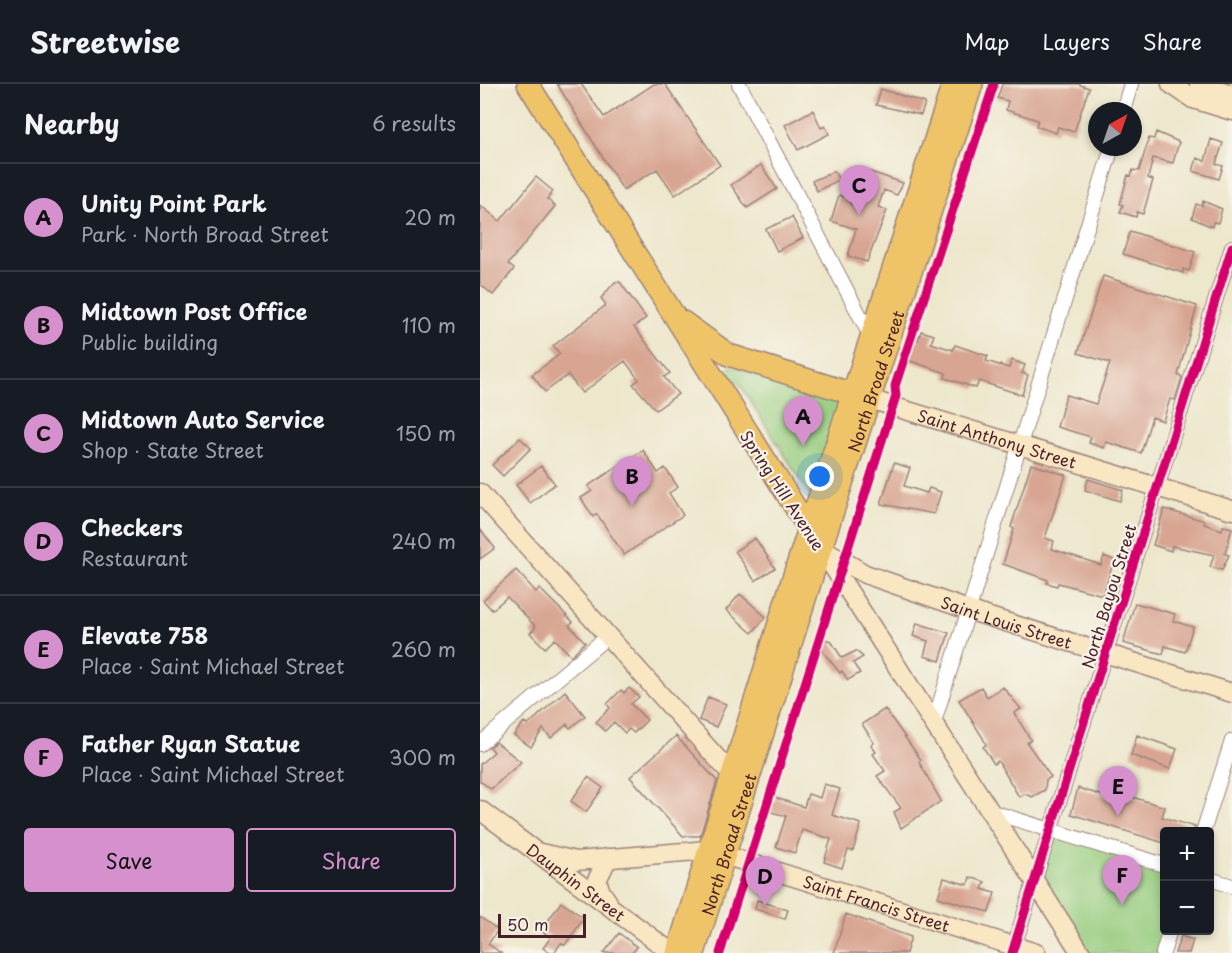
<!DOCTYPE html>
<html lang="en">
<head>
<meta charset="utf-8">
<style>
  body { margin:0; font-family:"Playpen Sans",sans-serif; background:#242831; color:#f1f3f6 }
  .controls { position:absolute; right:18px; bottom:18px; display:grid; overflow:hidden; border-radius:6px; box-shadow:0 3px 9px #0003 }
  .controls button { width:54px; height:54px; display:grid; place-items:center; padding:0; border:0; border-bottom:2px solid #363941; background:#171b24; color:#f1f3f6; font:30px sans-serif }
  .compass { position:absolute; left:608px; top:18px; width:54px; height:54px; border-radius:50%; background:#171b24; box-shadow:0 3px 9px #0003; rotate:40deg }
  .scale { position:absolute; left:18px; bottom:15px; width:88px; box-sizing:border-box; padding-left:6px; border:3px solid #4a1f2b; border-top:0; font-size:16px; line-height:21px; white-space:nowrap; color:#4a1f2b; -webkit-text-stroke:4px #f7f3e8; paint-order:stroke }
  .you { position:absolute; left:340px; top:393px; width:21px; height:21px; margin:-15px; border:4px solid #fff; border-radius:50%; background:#1a73e8; box-shadow:0 0 0 9px #1a73e833 }
  .badge { display:grid; place-items:center; width:39px; height:39px; border-radius:50%; background:#d690ce; color:#111; font-size:20px; font-weight:700 }
  .pin { position:absolute; translate:-50% -50px; filter:drop-shadow(0 2px 3px #0008) }
  .pin::after { content:''; position:absolute; top:32px; width:21px; height:18px; background:inherit; clip-path:polygon(0 0,100% 0,50% 100%) }
  .list { margin:0; padding:0; list-style:none }
  h2 { display:flex; justify-content:space-between; align-items:center; height:78px; margin:0; padding:0 24px; font-size:26px }
  h2 small { font-size:20px; font-weight:400; color:#9ea1a6 }
  .list li { display:grid; grid-template-columns:39px 1fr auto; gap:18px; align-items:center; box-sizing:border-box; height:108px; padding:0 24px; border-top:2px solid #363941 }
  .list b { display:block; font-size:22px; white-space:nowrap }
  .list p { margin:0; font-size:20px; white-space:nowrap; color:#9ea1a6 }
  .list em { font-size:20px; font-style:normal; color:#9ea1a6 }
  .actions { display:flex; gap:12px; padding:18px 24px }
  .actions a { flex:1; padding:14px 0; border:2px solid #d690ce; border-radius:6px; text-align:center; font-size:21px; color:#d690ce }
  .actions .main { background:#d690ce; color:#111 }
  .map { position:relative; flex:none; width:752px; height:869px; overflow:hidden }
  header { display:flex; align-items:center; gap:36px; box-sizing:border-box; height:84px; padding:0 30px; background:#171b24; border-bottom:2px solid #363941 }
  header strong { font-size:28px }
  nav { display:flex; gap:33px; margin-inline-start:auto; font-size:21px }
  main { display:flex }
  aside { flex:1; background:#171b24 }
  .map>svg:first-child { display:block }
  .green { fill:#95cc7e; stroke:#707654; stroke-width:1.5 }
  .building { fill:#d8a592 }
  .lines { fill:none; stroke-linecap:round; stroke-linejoin:round }
  .street-casing { stroke:#9c837c; stroke-width:16 }
  .secondary-casing { stroke:#9c837c; stroke-width:21 }
  .primary-casing { stroke:#9c837c; stroke-width:24 }
  .street { stroke:#fff; stroke-width:14 }
  .secondary { stroke:#f9e7c3; stroke-width:18 }
  .primary { stroke:#efc469; stroke-width:21 }
  .cycleway-casing { stroke:#f7f3e8; stroke-width:13 }
  .cycleway { stroke:#d6006c; stroke-width:9 }
  .labels { text-anchor:middle; dominant-baseline:central; stroke-width:4.5; stroke-linejoin:round; paint-order:stroke }
  .street-label { font-size:16px; fill:#4a1f2b; stroke:#f7f3e8 }
</style>
</head>
<body>
<header>
<strong>Streetwise</strong>
<nav><a>Map</a><a>Layers</a><a>Share</a></nav>
</header>
<main>
<aside>
<h2>Nearby<small>6 results</small></h2>
<ul class="list">
<li><span class="badge">A</span><div><b>Unity Point Park</b><p>Park · North Broad Street</p></div><em>20 m</em></li>
<li><span class="badge">B</span><div><b>Midtown Post Office</b><p>Public building</p></div><em>110 m</em></li>
<li><span class="badge">C</span><div><b>Midtown Auto Service</b><p>Shop · State Street</p></div><em>150 m</em></li>
<li><span class="badge">D</span><div><b>Checkers</b><p>Restaurant</p></div><em>240 m</em></li>
<li><span class="badge">E</span><div><b>Elevate 758</b><p>Place · Saint Michael Street</p></div><em>260 m</em></li>
<li><span class="badge">F</span><div><b>Father Ryan Statue</b><p>Place · Saint Michael Street</p></div><em>300 m</em></li>
</ul>
<div class="actions"><a class="main">Save</a><a>Share</a></div>
</aside>
<div class="map">
<svg width="752" height="869" viewBox="0 0 752 869">
  <rect width="100%" height="100%" fill="#f7f3e8"/>
  <filter id="ink" filterUnits="userSpaceOnUse"><feTurbulence type="fractalNoise" baseFrequency=".0167" numOctaves="2"/><feDisplacementMap in="SourceGraphic" scale="12" xChannelSelector="R" yChannelSelector="G"/><feConvolveMatrix kernelMatrix="1 2 1 2 8 2 1 2 1" color-interpolation-filters="sRGB"/></filter>
  <filter id="wash" filterUnits="userSpaceOnUse"><feTurbulence type="fractalNoise" baseFrequency=".008" numOctaves="4" result="noise"/><feDisplacementMap in="SourceGraphic" scale="24" xChannelSelector="R" yChannelSelector="G"/><feGaussianBlur stdDeviation="1.35" result="paint"/><feColorMatrix in="noise" values="0 0 0 0 0 0 0 0 0 0 0 0 0 0 0 0 0 1.4 0 .05"/><feComposite in="paint" operator="in"/></filter>
  <g filter="url(#wash)">
    <rect width="100%" height="100%" fill="#ede7cc"/>
    <path class="green" d="M251 282 361 315 333 410H329L260 301 245 291Z
      M571 746 684 781 683 869H601L555 796Z"/>
    <g id="blocks">
      <path class="building" d="M77 0H101L124 33 174 0H185L240 81 195 111 177 85 143 106Z
        M522 0H598L609 4 594 48 578 43 576 49 556 42 558 36 526 26 528 17 517 14Z
        M401 5 445 19 441 31 396 21Z
        M333 26 341 44 345 42 349 50 318 66 305 41Z
        M676 48 699 58 693 79 673 74 668 94 673 96 663 130 657 128 656 133 640 128 643 121 640 120 648 91 651 92 653 86 659 87 669 54 674 55Z
        M731 55 743 59 736 80 743 82 739 95 713 87 717 74 725 77Z
        M281 81 297 105 267 124 251 101Z
        M382 85 423 99 417 111 404 106 398 123 407 126 387 178 368 172 376 145 351 137 359 111 368 114 371 120 372 115 385 119 391 102 378 97Z
        M354 87 359 96 337 107 332 97Z
        M56 93 73 107 67 115 75 122 28 180 34 185 13 211 0 200V121L20 137Z
        M723 117 742 125 738 139 733 138 732 143 712 134 716 120 722 122Z
        M312 133 323 154 297 167 286 145Z
        M650 147 715 168 709 187 703 185V189L643 170Z
        M623 192 717 222 698 291 702 293 695 316 690 315 683 337 672 333 661 369 626 358 624 364 609 359 611 353 577 343 586 311 616 320 630 279 598 269Z
        M135 198H140L166 234 154 243 190 289 184 293 198 310 176 326 153 300 159 296 145 277 102 309 88 291 65 308 52 291 80 270 73 262 126 221 121 214Z
        M441 247 454 251 451 259 473 266 475 261 508 272 506 277 529 284 532 276 545 281 542 289 548 291 542 311 499 297 496 304 465 294 466 289 427 276 434 255 438 256Z
        M40 354 51 364 23 392 12 381Z
        M163 366 178 389 185 384 198 403 189 409 203 431 144 471 117 430 113 433 101 414 112 407 108 402Z
        M414 379 430 384 424 402 447 409 449 404 461 408 454 430 401 420Z
        M551 380 586 391 565 454 574 457 572 465 621 481 624 472 634 476 623 511 578 499 577 502 567 499 568 496 523 480 534 445 531 443Z
        M61 382 75 400 50 419 36 401Z
        M608 395 643 406 640 417 605 406Z
        M684 425 725 437 724 440 742 446 743 442 752 444 745 470 749 471 742 486 730 483 734 471 692 462 691 467 673 461Z
        M0 445 15 464 0 475Z
        M275 454 295 484 275 497 255 467Z
        M36 486 56 508 60 505 93 538 89 541 105 558 91 572 75 555 65 564 50 549 56 543 27 513 12 526 3 516Z
        M260 510 286 533 272 549 246 526Z
        M655 519 695 530 693 537 713 543 705 568 685 562 683 570 643 559Z
        M437 539 469 549 460 577 444 572 448 557 433 552Z
        M344 555 351 557 362 574 376 567 383 573 373 579 380 589 368 596 362 587 360 589 337 560Z
        M501 603 507 613 523 603 541 625 534 629 551 656 547 659 571 693 566 696 565 706 552 713 545 710 539 713 518 677 514 680 503 663 506 661 503 654 479 616Z
        M149 604 159 613 151 620 167 636 154 649 149 645 145 649 134 638 125 647 116 638 130 624 127 620 141 606 144 609Z
        M85 607 105 632 90 644 87 640 71 654 63 645 51 663 34 651 44 638 48 641Z
        M228 613 246 620 236 643 219 636Z
        M405 625 441 676 439 678 461 717 421 744 414 728 421 724 397 692 405 687 393 670 396 668 391 661 394 659 382 640Z
        M657 651 697 665 690 685 651 671Z
        M196 652 237 697 220 752H203L150 693Z
        M16 658 41 678 11 705 0 697V680L14 668 10 663Z
        M108 693 123 704 106 728 91 717Z
        M344 700 360 705 352 731 381 740 373 767 368 766 362 784 344 778 351 755 322 746 315 769 296 763 306 732 288 727 293 713 324 723 328 710 340 714Z
        M598 704 637 716 639 709 685 723 682 733 715 743 714 747H684V759L591 730Z
        M490 793 505 798 502 805 515 809 509 828 458 813 464 794 488 801Z
        M277 816 308 826 305 835 275 825Z
        M81 818 104 834 85 861 81 859 74 869H70L63 864 71 853 61 847Z
        M366 830 431 853 426 869H354Z
        M0 833 18 846 8 860 21 869H0Z
        M139 849 157 863 152 869H124Z
        M701 852 713 856 709 869H695Z"/>
    </g>
  </g>
  <g filter="url(#ink)">
    <use href="#blocks" fill-opacity="0" stroke="#9c837c" stroke-width="1.5"/>
    <g class="lines">
      <defs>
        <path id="street" d="M259 0 391 253
          M643 27 651 0
          M454 638 632 63
          M0 660 128 552
          M512 728 684 781
          M723 748 752 657
          M730 795 752 802
          M532 869 752 163
          M683 869 690 846"/>
        <g id="secondary">
          <path d="M691 0 713 15 752 27"/>
          <path d="M719 0 752 10"/>
          <path id="s1" d="M389 315 752 426"/>
          <path d="M0 409 252 691"/>
          <path d="M341 464 601 869"/>
          <path id="s2" d="M345 466 385 490 500 530 752 609"/>
          <path id="s3" d="M0 726 192 869"/>
          <path id="s4" d="M56 768 96 777 228 766 556 869"/>
          <path d="M128 774 117 796 121 808 128 818"/>
        </g>
        <g id="primary">
          <path d="M48 0 334 453"/>
          <path d="M203 238 249 271 386 314"/>
          <path d="M197 869 312 497 473 0"/>
          <path id="s5" d="M214 869 341 464 492 0"/>
        </g>
      </defs>
      <use href="#street" class="street-casing"/>
      <use href="#secondary" class="secondary-casing"/>
      <use href="#primary" class="primary-casing"/>
      <use href="#street" class="street"/>
      <use href="#secondary" class="secondary"/>
      <use href="#primary" class="primary"/>
      <defs>
        <path id="cycleway" d="M240 869 416 312 415 302 514 0
          M532 869 752 163"/>
      </defs>
      <use href="#cycleway" class="cycleway-casing"/>
      <use href="#cycleway" class="cycleway"/>
    </g>
  </g>
  <g class="labels">
    <g class="street-label">
      <text stroke="none"><textPath href="#s5" startOffset="600">North Broad Street</textPath></text>
      <text stroke="none"><textPath href="#s1" startOffset="134">Saint Anthony Street</textPath></text>
      <text transform="translate(303 406) rotate(57)">Spring Hill Avenue</text>
      <text transform="translate(628 512) rotate(-73)">North Bayou Street</text>
      <text stroke="none"><textPath href="#s2" startOffset="196">Saint Louis Street</textPath></text>
      <text stroke="none"><textPath href="#s5" startOffset="114">North Broad Street</textPath></text>
      <text stroke="none"><textPath href="#s3" startOffset="120">Dauphin Street</textPath></text>
      <text stroke="none"><textPath href="#s4" startOffset="350">Saint Francis Street</textPath></text>
    </g>
  </g>
</svg>
<div class="controls">
<button>+</button>
<button>−</button>
</div>
<svg class="compass" viewBox="-18 -18 36 36"><path d="M0-13l5 13h-10z" fill="#e53935"/><path d="M0 13l5-13h-10z" fill="#9ea1a6"/></svg>
<div class="scale">50 m</div>
<div class="you"></div>
<div class="pin badge" style="left:323px;top:362px">A</div>
<div class="pin badge" style="left:152px;top:422px">B</div>
<div class="pin badge" style="left:379px;top:131px">C</div>
<div class="pin badge" style="left:285px;top:822px">D</div>
<div class="pin badge" style="left:638px;top:732px">E</div>
<div class="pin badge" style="left:642px;top:821px">F</div>
</div>
</main>
</body>
</html>
